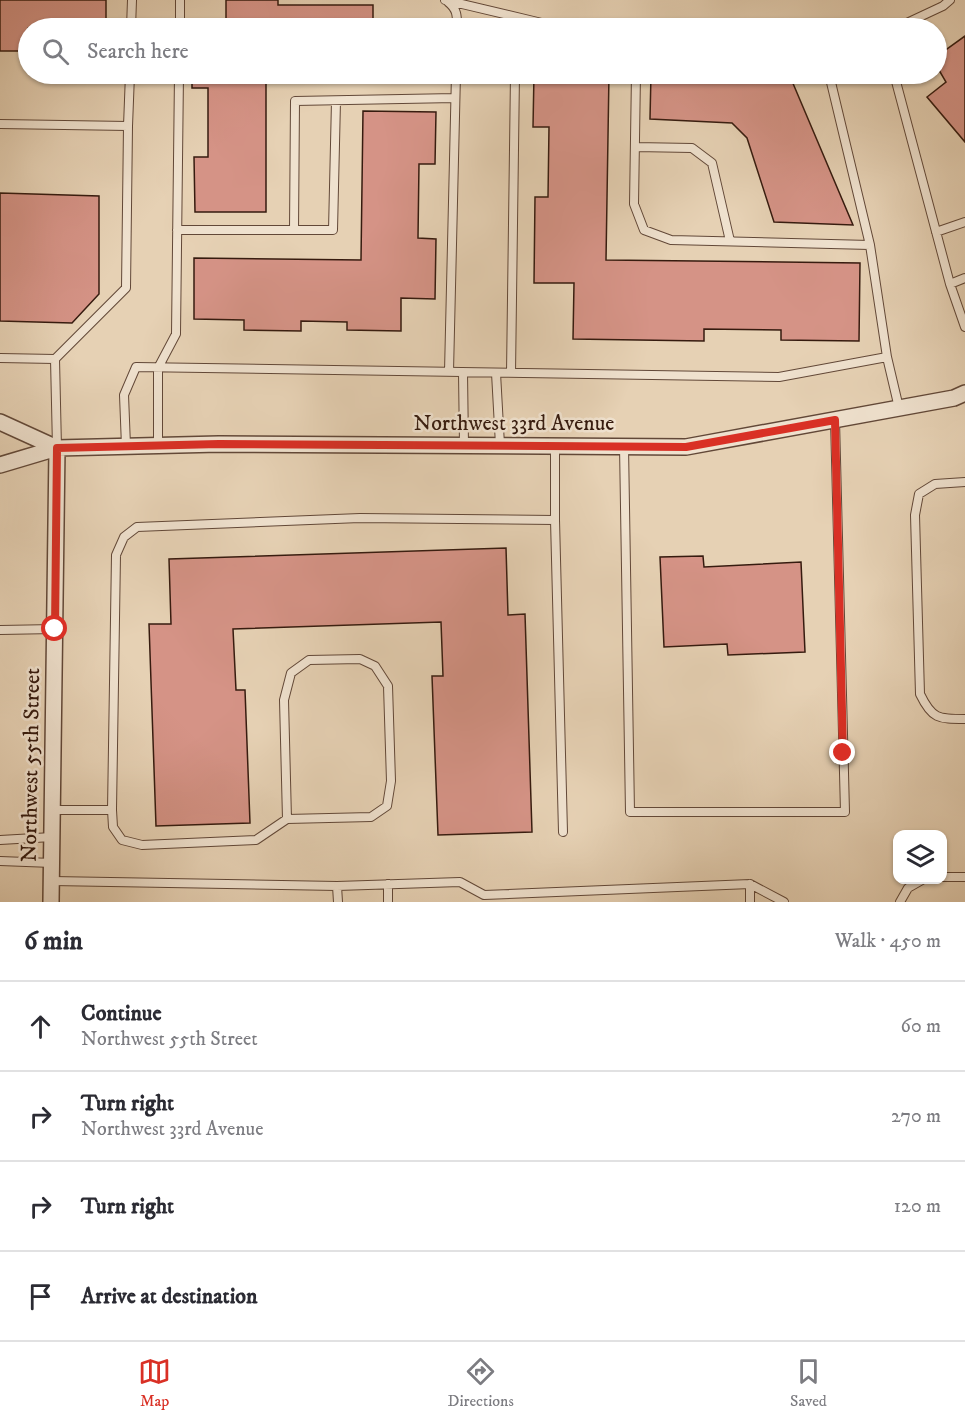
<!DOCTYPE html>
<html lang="en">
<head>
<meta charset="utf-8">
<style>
  body { margin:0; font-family:"IM FELL DW Pica",serif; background:#f2f2f3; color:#2b2b33 }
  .controls { position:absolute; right:18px; bottom:18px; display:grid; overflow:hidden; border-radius:12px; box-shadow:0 2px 4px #0004 }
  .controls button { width:54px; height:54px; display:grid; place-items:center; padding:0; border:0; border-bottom:2px solid #e1e1e2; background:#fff; color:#2b2b33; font:30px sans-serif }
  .stop { position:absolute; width:18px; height:18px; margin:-14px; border:4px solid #d93025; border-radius:50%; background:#fff }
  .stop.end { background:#d93025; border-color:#fff; box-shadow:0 2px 6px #0008 }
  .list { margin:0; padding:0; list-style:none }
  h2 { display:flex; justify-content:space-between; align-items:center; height:78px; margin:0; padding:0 24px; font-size:26px }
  h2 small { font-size:20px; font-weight:400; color:#7c7c81 }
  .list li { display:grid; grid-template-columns:39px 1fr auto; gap:18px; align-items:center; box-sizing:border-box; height:90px; padding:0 24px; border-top:2px solid #e1e1e2 }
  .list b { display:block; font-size:22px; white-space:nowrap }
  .list p { margin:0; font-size:20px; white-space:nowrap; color:#7c7c81 }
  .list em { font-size:20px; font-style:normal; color:#7c7c81 }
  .icon { flex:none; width:33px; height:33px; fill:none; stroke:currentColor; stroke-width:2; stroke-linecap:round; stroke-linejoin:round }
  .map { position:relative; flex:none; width:965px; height:902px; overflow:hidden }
  .search { position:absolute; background:#fff; box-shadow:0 2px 4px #0004; left:18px; right:18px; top:18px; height:66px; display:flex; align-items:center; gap:15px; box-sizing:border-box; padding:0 21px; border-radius:33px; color:#7c7c81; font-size:22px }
  .sheet { height:438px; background:#fff }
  nav { display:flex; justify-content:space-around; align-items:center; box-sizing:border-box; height:84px; border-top:2px solid #e1e1e2; background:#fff; font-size:16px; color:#7c7c81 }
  nav a { display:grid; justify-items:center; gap:3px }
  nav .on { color:#d93025 }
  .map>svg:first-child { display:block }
  .building { fill:#d59386; stroke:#361b0f; stroke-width:1.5 }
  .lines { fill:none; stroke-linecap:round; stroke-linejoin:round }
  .service-casing { stroke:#624838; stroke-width:10 }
  .minor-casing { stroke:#624838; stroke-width:18 }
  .service { stroke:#efe1ce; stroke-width:8 }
  .minor { stroke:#efe1ce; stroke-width:15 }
  .route { stroke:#d93025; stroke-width:8 }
  .labels { text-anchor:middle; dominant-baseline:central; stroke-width:5; stroke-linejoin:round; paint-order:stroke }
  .street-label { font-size:22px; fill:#361b0f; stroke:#efe1ce }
</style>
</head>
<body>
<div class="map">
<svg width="965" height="902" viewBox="0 0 965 902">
  <rect width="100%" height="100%" fill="#e6d1b4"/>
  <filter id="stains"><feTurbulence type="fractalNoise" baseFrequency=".00333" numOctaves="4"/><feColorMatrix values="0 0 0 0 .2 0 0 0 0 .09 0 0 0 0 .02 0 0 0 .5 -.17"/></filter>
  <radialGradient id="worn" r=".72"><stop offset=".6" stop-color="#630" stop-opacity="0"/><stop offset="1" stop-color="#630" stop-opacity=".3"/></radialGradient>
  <path class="building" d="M0 0H106V28H28V51H0Z
    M226 0H278V5H373V20H431V28H192V26H226Z
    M965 36V142L927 97 946 82 936 65V57Z
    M192 74H266V212H195L194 157H208V88H192Z
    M534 74H609L606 260 860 263 859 341 781 340V330L704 329V341L573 339 574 283H534L535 197H548L549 127H533Z
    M651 74H789L853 225 774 222 747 138 732 123 650 119Z
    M363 111 436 112 435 164H419L418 238 436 239 435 299 401 298V331L347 330V322L301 321V331L244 330V320L194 319V258L361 260Z
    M0 193 99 196V294L72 323 0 321Z
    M506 548 508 615 525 614 532 832 438 835 432 676H443L441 622 233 629 236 690H245L250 823 156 826 149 624H171L169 559Z
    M703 556 704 567 801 562 805 652 728 655 727 644 664 647 660 557Z"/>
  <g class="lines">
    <defs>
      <path id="service" d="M445 0 546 24
        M448 2C458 10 457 17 457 28
        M131 28 132 0
        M180 28V0
        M530 28C542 21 555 26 568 28
        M896 28 943 6 950 0
        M636 74 634 204 644 230 671 240 870 245
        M829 74 870 245 887 357
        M894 74 950 284 965 327
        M0 124 128 126 126 288 55 359 57 448
        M128 126 130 74
        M635 147 692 148 712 163 730 241
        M177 230H294L295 101 455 98
        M294 230H333L336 101
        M936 232 965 222
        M950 284 965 278
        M0 358 55 359
        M449 372 456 74
        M463 373 464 445
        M496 373 500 445
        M511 373 515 74
        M158 445V368L176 334 179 74
        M126 446 124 395 136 367 779 377 887 357 899 408
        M555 446V520
        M624 446 630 812H845L835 420
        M965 482 935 484 919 494 915 515 920 694C932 719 938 719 965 719
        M0 630 55 629
        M53 810H112L116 555 124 537 137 527 360 518 555 520 563 832
        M112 810 113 827 122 840 142 845 256 840 287 819 371 817 387 806 391 781 388 686 375 666 360 659 309 660 291 673 284 700 287 819
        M0 840 52 837
        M0 861 52 863
        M942 877H965
        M52 881 337 886 338 902
        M388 884V902
        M750 884 784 902
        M337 886 460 882 484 895 750 884V902
        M900 902 908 888 922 880"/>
      <path id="minor" d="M0 422 57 448
        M0 465 57 448 219 444 686 447 954 398 965 393
        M51 902 57 448"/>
    </defs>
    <use href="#service" class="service-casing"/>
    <use href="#minor" class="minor-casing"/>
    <use href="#service" class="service"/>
    <use href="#minor" class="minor"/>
  </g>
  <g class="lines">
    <path class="route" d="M55 629 57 448 219 444 686 447 835 420 843 753"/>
  </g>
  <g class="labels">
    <g class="street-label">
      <text x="514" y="423">Northwest 33rd Avenue</text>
      <text transform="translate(31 765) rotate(-89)">Northwest 55th Street</text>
    </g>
  </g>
  <rect width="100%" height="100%" filter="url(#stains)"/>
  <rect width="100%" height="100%" fill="url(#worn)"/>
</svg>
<div class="controls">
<button><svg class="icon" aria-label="layers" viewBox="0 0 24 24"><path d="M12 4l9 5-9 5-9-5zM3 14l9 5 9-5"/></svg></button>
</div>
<div class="stop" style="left:55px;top:629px"></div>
<div class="stop end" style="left:843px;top:753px"></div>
<div class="search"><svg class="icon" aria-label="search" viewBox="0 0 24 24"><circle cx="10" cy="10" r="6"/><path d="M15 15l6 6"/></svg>Search here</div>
</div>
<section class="sheet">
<h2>6 min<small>Walk · 450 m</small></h2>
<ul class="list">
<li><svg class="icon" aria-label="ahead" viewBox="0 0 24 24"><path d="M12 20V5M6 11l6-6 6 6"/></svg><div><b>Continue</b><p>Northwest 55th Street</p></div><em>60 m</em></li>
<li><svg class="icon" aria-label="right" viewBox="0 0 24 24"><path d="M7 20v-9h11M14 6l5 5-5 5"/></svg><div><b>Turn right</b><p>Northwest 33rd Avenue</p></div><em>270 m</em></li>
<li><svg class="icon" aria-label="right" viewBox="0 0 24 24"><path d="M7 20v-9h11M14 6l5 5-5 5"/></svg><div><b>Turn right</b></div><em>120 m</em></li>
<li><svg class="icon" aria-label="arrive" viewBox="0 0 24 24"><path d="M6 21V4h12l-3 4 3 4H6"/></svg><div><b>Arrive at destination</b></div></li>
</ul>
</section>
<nav>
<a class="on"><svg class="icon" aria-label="map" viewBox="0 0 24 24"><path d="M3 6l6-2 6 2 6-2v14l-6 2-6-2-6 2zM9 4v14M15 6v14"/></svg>Map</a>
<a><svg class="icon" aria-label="directions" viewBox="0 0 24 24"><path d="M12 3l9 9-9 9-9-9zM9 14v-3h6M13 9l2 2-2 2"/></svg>Directions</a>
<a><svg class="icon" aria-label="saved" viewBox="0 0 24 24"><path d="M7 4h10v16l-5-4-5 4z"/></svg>Saved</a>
</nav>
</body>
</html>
